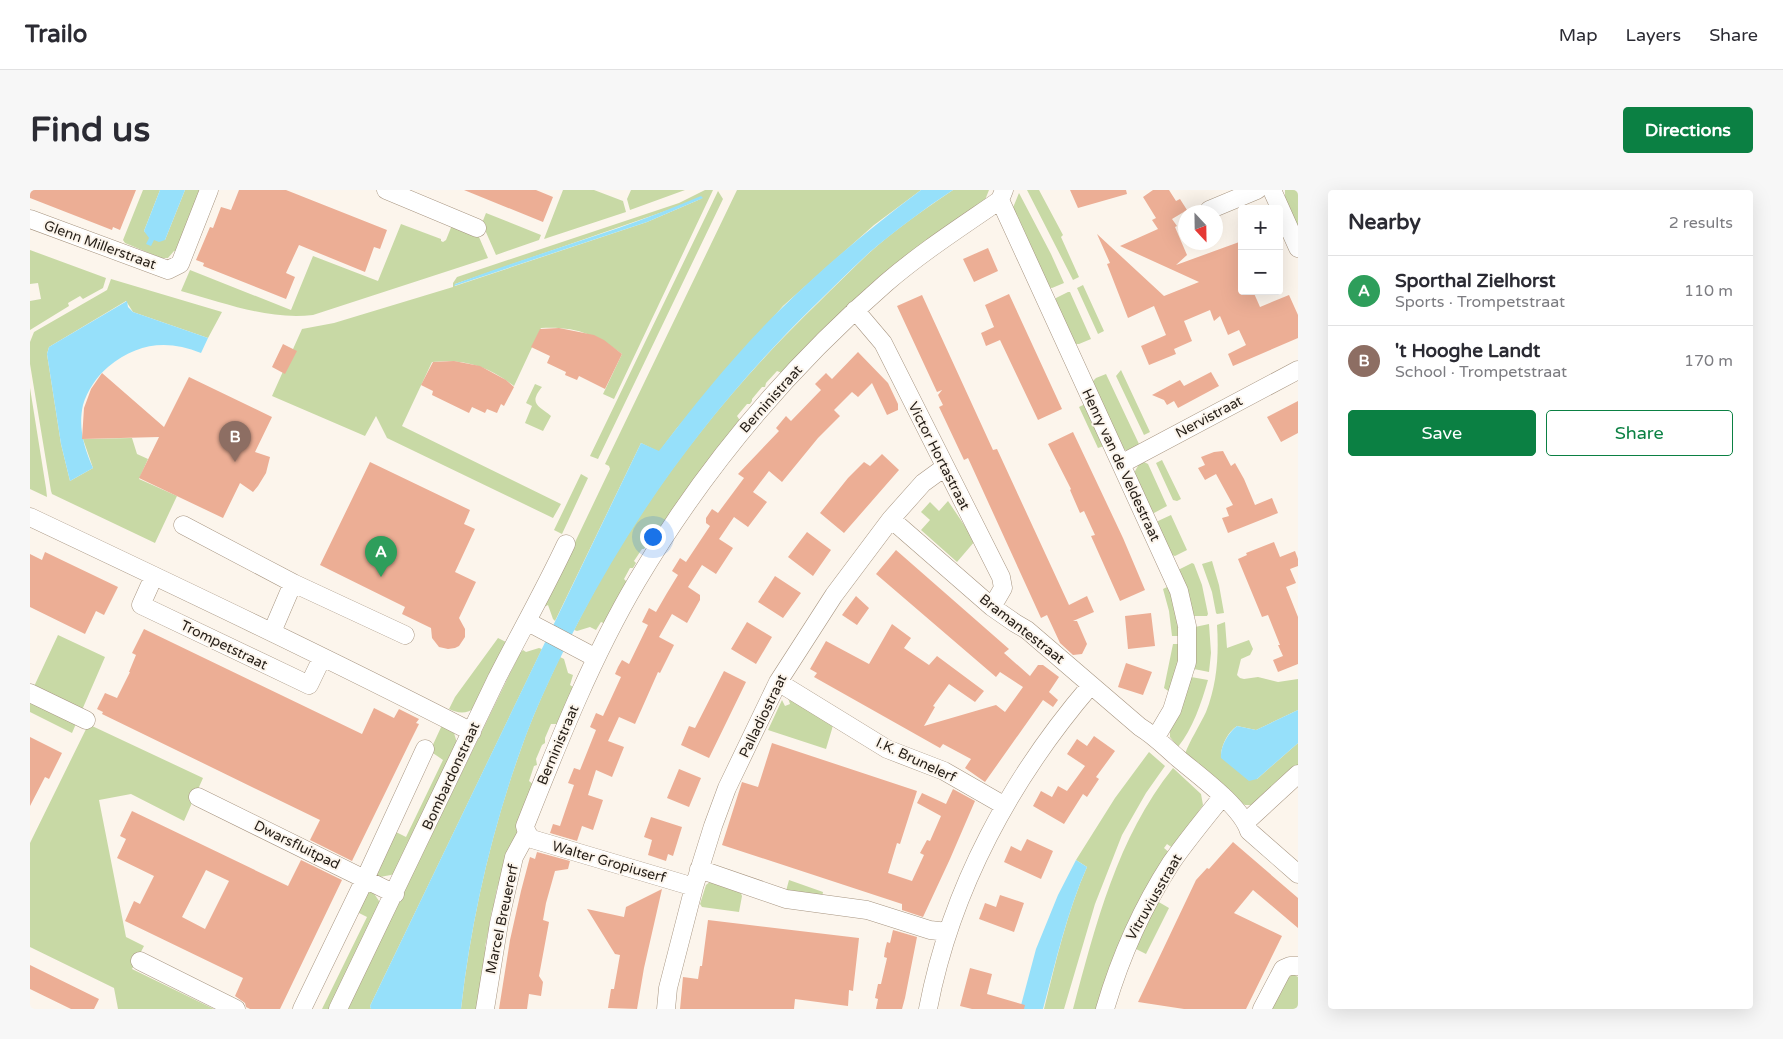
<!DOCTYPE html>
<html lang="en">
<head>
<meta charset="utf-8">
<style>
  body { margin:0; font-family:"Varela Round",sans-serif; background:#f7f7f7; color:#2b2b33 }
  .controls { position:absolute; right:15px; top:15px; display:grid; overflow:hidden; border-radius:5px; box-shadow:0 5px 20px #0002 }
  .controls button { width:45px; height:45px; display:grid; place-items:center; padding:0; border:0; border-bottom:1px solid #e1e1e2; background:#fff; color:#2b2b33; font:25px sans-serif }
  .compass { position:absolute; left:1148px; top:15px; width:45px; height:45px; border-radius:50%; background:#fff; box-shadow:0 5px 20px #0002; rotate:158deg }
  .you { position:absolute; left:622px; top:346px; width:18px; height:18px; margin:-12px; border:4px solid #fff; border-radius:50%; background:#1a73e8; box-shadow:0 0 0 8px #1a73e833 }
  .badge { display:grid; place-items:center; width:32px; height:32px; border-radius:50%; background:#0b8043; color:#fff; font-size:16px; font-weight:700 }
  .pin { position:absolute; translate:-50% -41px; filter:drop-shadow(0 1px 2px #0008) }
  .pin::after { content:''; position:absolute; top:26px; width:18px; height:15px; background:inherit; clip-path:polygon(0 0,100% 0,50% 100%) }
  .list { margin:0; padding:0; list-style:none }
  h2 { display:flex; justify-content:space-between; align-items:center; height:65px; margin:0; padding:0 20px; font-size:21px }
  h2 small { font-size:16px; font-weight:400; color:#7c7c81 }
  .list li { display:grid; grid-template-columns:32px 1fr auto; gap:15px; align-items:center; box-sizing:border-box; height:70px; padding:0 20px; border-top:1px solid #e1e1e2 }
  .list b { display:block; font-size:19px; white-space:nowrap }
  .list p { margin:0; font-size:16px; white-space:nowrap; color:#7c7c81 }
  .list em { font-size:16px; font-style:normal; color:#7c7c81 }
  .actions { display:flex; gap:10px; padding:15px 20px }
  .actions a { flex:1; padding:11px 0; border:1px solid #0b8043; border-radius:5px; text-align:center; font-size:18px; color:#0b8043 }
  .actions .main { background:#0b8043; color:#fff }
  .map { position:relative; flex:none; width:1268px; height:819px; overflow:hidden; border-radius:5px }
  header { display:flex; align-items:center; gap:30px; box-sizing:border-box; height:70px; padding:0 25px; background:#fff; border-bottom:1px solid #e1e1e2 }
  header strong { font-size:24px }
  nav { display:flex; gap:28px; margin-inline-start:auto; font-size:18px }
  .intro { display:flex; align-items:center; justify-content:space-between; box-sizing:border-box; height:120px; padding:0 30px }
  h1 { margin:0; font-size:35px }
  .button { padding:12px 22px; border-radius:5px; background:#0b8043; color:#fff; font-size:18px; font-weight:700 }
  main { display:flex; gap:30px; padding:0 30px }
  aside { flex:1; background:#fff; border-radius:5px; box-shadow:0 5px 20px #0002 }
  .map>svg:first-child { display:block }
  .green { fill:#c8d9a5; fill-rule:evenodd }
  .water { fill:#96e0fa }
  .building { fill:#ecae95; fill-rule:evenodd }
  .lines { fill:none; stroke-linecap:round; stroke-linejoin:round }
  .minor-casing { stroke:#a79581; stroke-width:19 }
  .minor { stroke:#fff; stroke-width:18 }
  .labels { text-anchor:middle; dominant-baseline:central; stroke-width:4; stroke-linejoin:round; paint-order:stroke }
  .street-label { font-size:14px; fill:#241d16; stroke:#fcf5ec }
</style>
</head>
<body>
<header>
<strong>Trailo</strong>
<nav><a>Map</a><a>Layers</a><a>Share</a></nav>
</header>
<div class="intro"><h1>Find us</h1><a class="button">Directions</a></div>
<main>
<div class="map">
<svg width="1268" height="819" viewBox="0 0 1268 819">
  <rect width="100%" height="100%" fill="#fcf5ec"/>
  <path class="green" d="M113 0H130L114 41 124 50H135L155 0H174L149 63 144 61 138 68H131L95 53 93 50Z
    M533 0H564L593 11 596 22 514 49Z
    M601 0H655L600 20 597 9Z
    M675 0H683L584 209 573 204 592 164C566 144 544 136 511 138L484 196C457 176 436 169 402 172L372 236 531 314 523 328 357 248 346 226 335 246 242 206 272 139 304 133 423 97V93L427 87 649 13ZM673 8 617 32 425 96V94Z
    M707 0H891L844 35 753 116 647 238 629 262 611 253 525 431 523 429 518 415 514 417 580 279 579 276 575 274Z
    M923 0H959L955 10 752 183 747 181 736 193 735 197H732L722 209V211L720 214H717L707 226 709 229V233L628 341 624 340 615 353 617 355 614 359H612L604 371 606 373 603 378H600L594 389 597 392 576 434 571 432 566 440 560 437 547 441 544 440C559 411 574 382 592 354 647 265 714 184 790 111 806 95 822 79 838 64 863 41 895 19 923 0Z
    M997 0H1009L1033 45 1031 47 1049 87 1043 90Z
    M1255 0H1268V42L1255 10Z
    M688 1 693 9 568 269 560 266Z
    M989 3 1021 64 1034 93 1022 98 1018 97 982 20Z
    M456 23 511 45 509 50 466 65 455 40 450 38Z
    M371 34 411 49V51L413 52 416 50 422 35 449 47 458 68 283 125C237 130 195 113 151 101L160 80 261 120 283 66 348 91Z
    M0 60 76 88 73 98 53 109 50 106 38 113 39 116 0 140V111L11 109 8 93 0 94Z
    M81 89 192 122 178 148 103 122 96 111 29 151 19 157 17 164 31 254 40 291 63 278 53 249 102 248 107 264 118 269 109 289 147 306 125 353 22 304 21 301 0 174V152L4 142 77 100Z
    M1053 95 1074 141 1068 144 1047 98Z
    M1038 102H1040L1061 149 1049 154H1044L1024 112 1026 108Z
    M1091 180 1120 242 1114 245 1086 186Z
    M1076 184 1109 254V257L1099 262 1092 258 1062 192 1066 188Z
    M505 194 512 197C498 214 509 216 521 226L513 241 495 233 502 216 496 213Z
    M0 198 16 298 17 307 0 299Z
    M1055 214 1074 256 1068 258 1049 217Z
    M1132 270 1151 309 1147 311 1143 310 1126 273Z
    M1114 272 1118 274 1137 316 1124 323 1121 321 1104 283 1109 274Z
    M551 284 558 288 532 344 524 340Z
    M918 311 945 351 927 372 891 340 900 330 891 322 900 312 909 321Z
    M1141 325 1157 360 1145 366 1141 365 1126 334 1128 331Z
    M1182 371 1189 395 1194 423 1187 424 1186 423 1182 402 1172 374Z
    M1162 373 1164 374 1172 395 1178 424 1177 426H1164L1148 380Z
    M1139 396 1144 408 1150 446H1142L1139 421 1133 399Z
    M1195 432 1197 458 1219 450 1223 459 1220 465 1211 469 1207 485 1210 488 1214 489 1228 487 1248 492 1268 489V520L1226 540 1207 536C1198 542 1192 554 1191 564L1227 589 1268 553V578L1226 615H1215L1212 613 1155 564C1159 552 1170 535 1176 522 1187 494 1189 465 1187 435Z
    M1179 434 1181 463 1179 482 1164 479 1165 437Z
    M28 445 75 467 42 543 0 522V505Z
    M468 448 478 453 446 517C437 524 429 524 419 519L425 507Z
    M1143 454H1150V466L1141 503 1134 498Z
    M509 458 512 459 340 816 341 819H317L490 463 493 460 496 462Z
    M530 467 534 469 538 483 543 485 540 495 543 497 527 534H521L515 548V553L512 555 506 569 507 575 504 576 499 591 503 594 486 647 467 698 464 713 465 719 462 720 459 735 461 736 459 741 458 742 455 757 458 759 451 819H431C441 731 461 642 491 559 502 527 516 497 530 467Z
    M1161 487 1178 490C1171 514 1163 538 1148 557L1140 547V540Z
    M758 508 803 534 802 539 796 559 738 540 752 510 755 516 760 514Z
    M59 533 60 535 173 588 154 631 101 604 69 610 96 747 114 756 102 779 184 819H88L84 798 0 757V653Z
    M413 533 424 543 427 553 366 684 350 687 346 684 366 642 376 647 413 570 400 561Z
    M1119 562 1135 576 1116 603 1092 645 1065 714 1034 819H1014C1026 771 1037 722 1057 677L1046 670 1085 608Z
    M1143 578 1171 604 1173 615 1168 622 1171 625 1144 659 1137 654 1134 658 1141 664 1069 819H1043C1066 734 1087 648 1143 578Z
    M759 690 793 702 792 707 756 701Z
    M681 691 710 701 712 706 709 722 672 717 670 714 676 695Z
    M338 700 343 702 351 714 301 819H292L337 727 327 722Z
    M1127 711 1139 718 1116 764 1104 758Z
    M1263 784 1268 787V819H1240L1254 791Z"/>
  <path class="water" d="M130 0H155L135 50 129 52 124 50 121 56 116 54 119 48 114 41Z
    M891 0H923C894 19 866 40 840 62 820 80 802 99 783 117 689 209 611 313 550 429 528 471 507 514 491 559 461 643 441 731 431 819H341L340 816 611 253 629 261C668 210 709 159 755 115 798 73 843 36 891 0Z
    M671 6 673 8 617 32 424 96 425 94C506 63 591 41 671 6Z
    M97 111 98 117 103 122 178 148 171 163C137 149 107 153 78 177 67 186 57 201 53 215 48 237 54 258 63 278L40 291 31 254 17 164 19 157 29 151Z
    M1268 520V553L1227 589 1219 591 1191 568C1190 557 1198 543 1207 536L1226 540Z
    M1046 670 1057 677C1037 722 1026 771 1013 819H990L1006 759 1028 705Z"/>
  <path class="building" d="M0 0H106L90 40 83 37 82 40 0 8Z
    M209 0H256L357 40 350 59 344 57 335 82 269 55 256 83 265 87 256 109 173 76 174 73 166 70 180 37 183 38 191 17 201 20Z
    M434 0H506L523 7 513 32Z
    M1040 0H1096L1097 4 1048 18Z
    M1123 0H1139L1146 11 1150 9 1157 20 1142 29 1147 36 1145 37 1157 65 1146 75 1212 51V101H1223L1230 117 1259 105 1268 125V148L1203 176 1198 164 1216 155 1209 140 1198 145 1190 126 1184 131 1180 120 1154 131 1162 151 1144 159 1146 164 1119 175 1111 156 1136 145 1124 116 1098 128 1077 74 1080 73 1067 44 1134 106 1169 92 1090 56 1128 39 1122 30 1126 28 1113 7Z
    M958 58 968 81 944 92 933 69Z
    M979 104 1032 219 1008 230 970 150 956 156 951 143 964 137 955 115Z
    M892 105 963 260 967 259 1039 415 1057 406 1064 422 1043 431H1047L1057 454 1052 464 1043 465 1030 453 1017 425 1011 428 938 268 934 270 909 217 913 215 908 205 912 200 907 202 867 116Z
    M529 138 564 145 574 150 592 164 575 199 549 186 547 190 535 185 536 182 517 173 520 166 501 157 510 139Z
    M253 154 267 161 255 184 242 177Z
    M828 162 858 193 868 214V220L857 225 842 193 828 207 822 202 804 220 810 226 788 248 752 292 739 281 723 302 737 312 718 337 704 327 689 349 703 358 686 384 672 375 658 397 670 405V410L657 433 642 424 629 447 644 455 630 483 628 482 605 534 589 527 578 551 594 557 582 587 566 580 558 605 573 610 563 640 552 636 547 651 520 643 523 634 530 636 544 595 538 593 544 578 550 580 566 540 560 537 566 523 573 526 591 487 585 484 588 477 592 470 599 474 618 435 612 432 619 418 626 422 637 403 648 385 642 381 650 368 656 372 680 336 676 333V328L682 319 688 323 714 288 708 284 749 241 746 238 756 226 761 231 791 200 785 194 796 183 802 189Z
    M424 171 450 176 476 190 484 197 474 216 471 214 467 223 457 219 455 223 442 217 439 223 402 205 403 201 391 195 403 172Z
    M1181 182 1189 196 1148 218 1144 211 1137 215 1134 210 1122 205 1150 190 1154 196Z
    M72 183 134 237 159 187 242 227 225 262 240 267 236 283 228 296 223 302 210 293 193 328 109 288 129 247 52 249 54 218 61 199Z
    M1268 211V243L1251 252 1237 227Z
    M1043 242 1093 348 1115 400 1090 411 1061 346 1065 345 1054 321 1050 323 1040 300 1041 299 1018 254Z
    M1193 261 1201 276 1205 273 1214 289 1225 315 1242 308 1248 323 1198 343 1192 328 1199 326 1196 318 1203 315 1186 284 1175 290 1168 278 1175 275 1171 267 1184 262Z
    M852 264 869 280 814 343 790 323 818 288 834 272 840 276Z
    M340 272 440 320 434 334 445 339 425 382 446 392 429 428 435 439V447L429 456 425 458 418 459 409 457 402 448 401 438 372 424 375 417 290 375Z
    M777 342 801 360 783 386 758 367Z
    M1244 352 1250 367 1265 361 1268 369V376L1260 379 1266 393 1256 397 1268 427V474L1248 482 1243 470 1253 466 1248 455H1250L1238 425 1232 427 1208 369 1217 365 1216 363Z
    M866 360 979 459 974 463 1000 486 1008 475H1013L1029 487 1019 502 1028 510 1023 517 1013 510 955 592 935 578 941 569 913 554 910 558 784 487 787 483 780 479 796 451 839 474 862 434 881 448 874 458 899 475 907 466 954 501 945 512 919 494 903 516 905 517 894 536 966 515 975 522 993 497 970 482 966 487 846 384Z
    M15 362 88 397 74 425 66 421 55 444 0 417V364L12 370Z
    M745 386 771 403 753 428 728 412Z
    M826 406 839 418 827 435 812 425Z
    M1121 423 1125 456 1098 459 1095 426Z
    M717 432 742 447 726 474 701 459Z
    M114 439 332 544 344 518 364 528 369 519 389 529 386 533 389 534 380 552 322 671 280 650 290 630 72 524 73 522 67 519 75 503 87 508 100 482H99L106 465 102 463Z
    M1096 473 1122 482 1113 505 1088 497Z
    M694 481 716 492 679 568 651 555 659 536 665 538Z
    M1064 546 1085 561 1066 587 1069 589 1057 607 1053 604 1034 634 1003 616 1011 601 1022 607 1028 596 1037 601 1055 576 1037 564 1047 549 1057 556Z
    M0 547 32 563 19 589 15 587 0 616Z
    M742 553 887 601 870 654 867 653 858 683 882 691 894 665 890 663 897 650 900 651 911 626 887 613 892 603 916 614 923 599 945 611 920 669 893 727 872 720V714L692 655 712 592 728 597Z
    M649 579 671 588 659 617 637 608Z
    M102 621 258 696 271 670 312 690 250 819H220L216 817 215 813 205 806 213 788 95 731 104 711 110 714 124 686 87 668 96 649 90 646ZM176 680 199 691 175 739 152 727Z
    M621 627 652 637 643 666 638 664 636 671 618 665 622 650 614 647Z
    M997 649 1023 661 1011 689 974 672 981 656 991 661Z
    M1203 652 1268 708V738L1223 700 1204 723 1252 746 1216 819H1154L1108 812 1166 690 1177 678 1179 679Z
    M507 662 540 671 538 679 525 681 516 713 513 730 519 732 509 786 513 792 511 806 499 804 497 819H469L480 750 491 701 500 667 505 669Z
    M632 699 614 778 607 819 578 818 581 799H584L590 765 585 764 557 719 594 727 596 717Z
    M970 705 994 713 984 742 949 729 955 713 966 717Z
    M678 730 829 748 823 801 819 800 818 816 765 809 764 819H650L653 787 668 789 670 776H672Z
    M863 740 887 747 875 808 872 819H846L848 809 845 808 848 794H851L857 768 854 767 855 760 857 752 860 753Z
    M0 775 69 809 64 819H41L0 799Z
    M940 778 962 784 957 804 995 815 994 819H942L930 816Z"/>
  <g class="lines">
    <defs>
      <path id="minor" d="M356 0 447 38
        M1242 0 1268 58
        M970 10 1149 401 1157 436V472L1142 520 1126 547
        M1179 20 1227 0
        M0 29 138 80 150 74 179 0
        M825 120 853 153 971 387 973 398 962 417
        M1091 274 1268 180
        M0 327C148 397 296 467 442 542
        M861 329 962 417 985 433 997 440 1110 537C1125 546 1135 557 1149 569 1169 586 1211 616 1219 641L1268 684
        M153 335 263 393 242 442
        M124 386 111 415 279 495 292 468
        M263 393 375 445
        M498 432 566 468
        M748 492 857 559 914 581 975 616
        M0 503 56 530
        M168 607 365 704
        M1216 632 1268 584
        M497 643 495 636C528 553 561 469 607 391 673 280 758 178 856 93 892 62 931 37 970 10L974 0
        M497 643 502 649 664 697
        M669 679 756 709 837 720 900 740 917 742
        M110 771 206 819
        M272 819 335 689 395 559
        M308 819C362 709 413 598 467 488 490 443 515 399 536 354
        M455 819 469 733 484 667 497 643
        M636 819 638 798 664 697 683 636 697 598 748 492 804 405 861 329 893 293 915 277
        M898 819C921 698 982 587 1061 495
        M1075 819C1090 768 1112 718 1141 673 1157 650 1175 628 1193 606
        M1232 819 1253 779 1260 776H1268"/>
    </defs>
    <use href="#minor" class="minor-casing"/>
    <use href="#minor" class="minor"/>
  </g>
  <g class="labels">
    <g class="street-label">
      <text transform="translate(70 55) rotate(20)">Glenn Millerstraat</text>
      <text transform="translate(741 209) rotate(-48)">Berninistraat</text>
      <text transform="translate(1179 227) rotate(-28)">Nervistraat</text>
      <text transform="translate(909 266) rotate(63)">Victor Hortastraat</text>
      <text transform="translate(1091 275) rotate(65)">Henry van de Veldestraat</text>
      <text transform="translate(992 439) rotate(38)">Bramantestraat</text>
      <text transform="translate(194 455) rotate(26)">Trompetstraat</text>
      <text transform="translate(733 526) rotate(-64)">Palladiostraat</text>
      <text transform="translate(528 555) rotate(-67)">Berninistraat</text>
      <text transform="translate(886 570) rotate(25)">I.K. Brunelerf</text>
      <text transform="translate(421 586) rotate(-65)">Bombardonstraat</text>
      <text transform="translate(267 655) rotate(26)">Dwarsfluitpad</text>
      <text transform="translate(579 672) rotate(16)">Walter Gropiuserf</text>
      <text transform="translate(1124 707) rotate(-60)">Vitruviusstraat</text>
      <text transform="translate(472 729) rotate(-78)">Marcel Breuererf</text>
    </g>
  </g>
</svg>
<div class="controls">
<button>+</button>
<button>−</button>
</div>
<svg class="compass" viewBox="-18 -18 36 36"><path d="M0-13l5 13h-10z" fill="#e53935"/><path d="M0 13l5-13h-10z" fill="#7c7c81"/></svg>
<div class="you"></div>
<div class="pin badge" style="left:351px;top:387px;background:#2e9e5b">A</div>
<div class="pin badge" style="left:205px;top:272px;background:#8d6e63">B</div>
</div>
<aside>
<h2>Nearby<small>2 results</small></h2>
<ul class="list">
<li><span class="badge" style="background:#2e9e5b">A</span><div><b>Sporthal Zielhorst</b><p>Sports · Trompetstraat</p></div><em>110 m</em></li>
<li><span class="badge" style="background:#8d6e63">B</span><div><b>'t Hooghe Landt</b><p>School · Trompetstraat</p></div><em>170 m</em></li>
</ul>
<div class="actions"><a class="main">Save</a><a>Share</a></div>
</aside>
</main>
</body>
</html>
